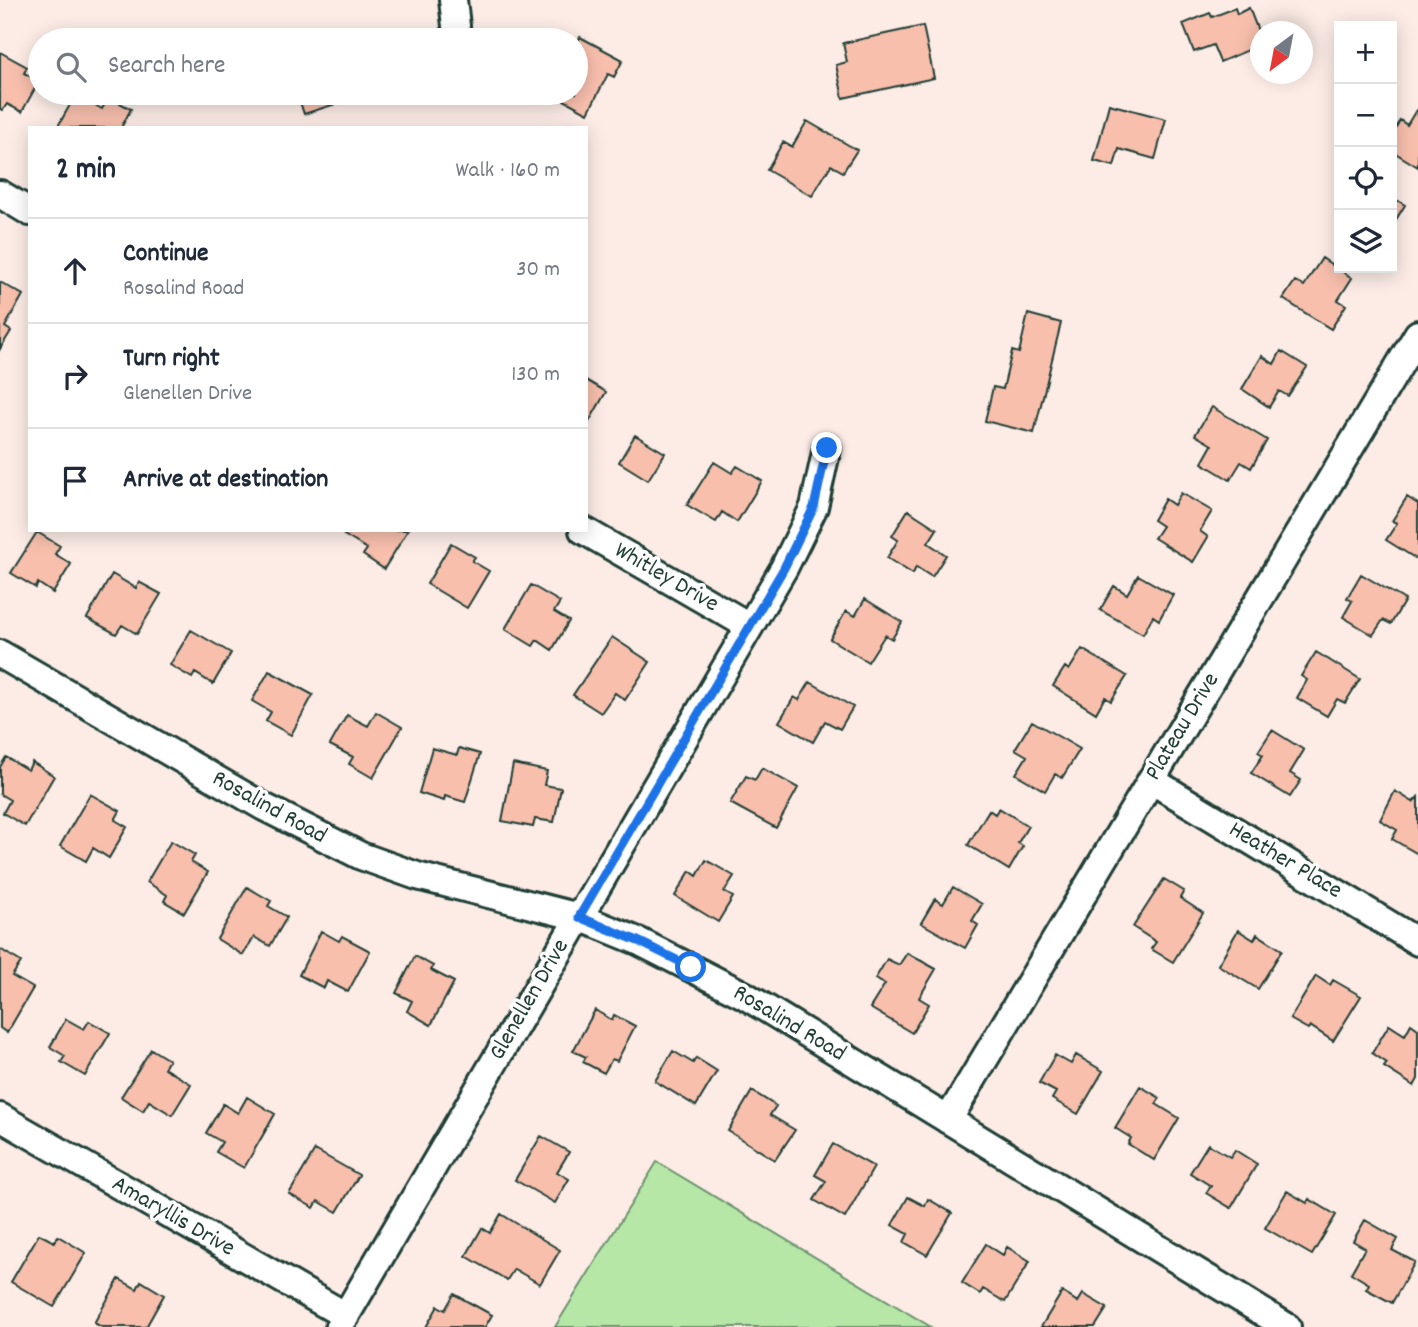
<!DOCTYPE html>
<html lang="en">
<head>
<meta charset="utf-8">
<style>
  body { margin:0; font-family:Dekko,sans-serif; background:#f2f2f3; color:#1f2937 }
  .controls { position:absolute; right:21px; top:21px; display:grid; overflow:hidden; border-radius:0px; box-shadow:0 4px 18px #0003 }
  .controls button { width:63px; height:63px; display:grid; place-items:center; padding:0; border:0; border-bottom:2px solid #e0e1e3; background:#fff; color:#1f2937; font:35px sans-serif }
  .compass { position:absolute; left:1250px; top:21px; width:63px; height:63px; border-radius:50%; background:#fff; box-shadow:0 4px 18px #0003; rotate:212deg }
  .stop { position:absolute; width:21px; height:21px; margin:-16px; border:5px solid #1a73e8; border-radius:50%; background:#fff }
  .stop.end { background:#1a73e8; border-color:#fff; box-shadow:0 2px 7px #0008 }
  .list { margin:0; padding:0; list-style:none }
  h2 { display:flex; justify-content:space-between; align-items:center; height:91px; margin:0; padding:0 28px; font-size:30px }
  h2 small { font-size:23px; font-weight:400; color:#747a83 }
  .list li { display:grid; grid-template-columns:46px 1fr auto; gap:21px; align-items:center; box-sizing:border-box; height:105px; padding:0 28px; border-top:2px solid #e0e1e3 }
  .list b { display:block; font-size:26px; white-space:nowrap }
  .list p { margin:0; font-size:23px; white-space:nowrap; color:#747a83 }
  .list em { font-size:23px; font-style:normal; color:#747a83 }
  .icon { flex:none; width:38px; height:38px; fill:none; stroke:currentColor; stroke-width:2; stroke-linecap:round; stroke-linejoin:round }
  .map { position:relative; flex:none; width:1418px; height:1327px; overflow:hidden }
  .search { position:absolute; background:#fff; box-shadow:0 4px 18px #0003; left:28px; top:28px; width:560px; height:77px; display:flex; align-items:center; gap:18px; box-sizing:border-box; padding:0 24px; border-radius:38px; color:#747a83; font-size:26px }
  .panel { position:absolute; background:#fff; box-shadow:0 4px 18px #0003; left:28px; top:126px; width:560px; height:406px; border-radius:0px }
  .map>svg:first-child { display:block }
  .green { fill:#b6e7a7; stroke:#6a926e; stroke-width:2 }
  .building { fill:#f8bfad; stroke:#1f3d34; stroke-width:2 }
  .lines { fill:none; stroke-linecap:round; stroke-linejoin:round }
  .minor-casing { stroke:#1f3d34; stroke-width:32 }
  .minor { stroke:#fff; stroke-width:26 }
  .route { stroke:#1a73e8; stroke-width:9 }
  .labels { text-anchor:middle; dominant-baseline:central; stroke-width:7; stroke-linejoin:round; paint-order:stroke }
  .street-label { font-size:24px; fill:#1f3d34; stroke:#fff }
</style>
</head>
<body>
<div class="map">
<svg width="1418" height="1327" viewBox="0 0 1418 1327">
  <rect width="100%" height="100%" fill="#fdece6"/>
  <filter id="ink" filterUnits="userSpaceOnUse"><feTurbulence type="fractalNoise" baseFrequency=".0143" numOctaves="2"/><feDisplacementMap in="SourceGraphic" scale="14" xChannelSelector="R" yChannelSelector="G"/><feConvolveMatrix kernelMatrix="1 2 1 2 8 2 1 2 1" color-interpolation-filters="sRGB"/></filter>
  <g filter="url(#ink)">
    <path class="green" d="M657 1162 931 1327H555Z"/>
    <path class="building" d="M1235 8 1237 14 1249 8 1260 36V45L1220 62 1213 45 1194 52 1183 24 1210 13 1212 17Z
      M923 26 934 78 843 98 836 65 847 62 843 43Z
      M317 31 320 40H288Z
      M580 37 623 60 614 77 608 74 588 113 551 93H576V45Z
      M0 52 27 67 24 73 39 81 22 112 7 104 3 110 0 109Z
      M297 93H346L348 100 304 114Z
      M76 94 102 109 109 97 131 109 121 128H57Z
      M1109 104 1166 119 1155 159 1119 149 1114 166 1094 161Z
      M1416 110 1418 112V167L1392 151 1395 145 1392 142V134L1400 120 1407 125Z
      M807 121 857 150 843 172 831 165 812 196 767 170 783 142 792 147Z
      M1392 197 1405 205 1392 226Z
      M1322 258 1352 278 1338 300 1346 305 1331 329 1283 299 1295 281 1304 286Z
      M0 282 23 295 5 327 11 331 0 349Z
      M1028 314 1061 323 1034 433 985 421 993 387 1003 389 1012 351 1019 353Z
      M1281 351 1307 367 1288 396 1279 391 1269 407 1242 389 1262 356 1274 364Z
      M586 380 606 392 586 427Z
      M1212 407 1267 440 1251 468 1241 462 1230 480 1202 463 1212 445 1195 435Z
      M635 435 665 453 648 480 619 462Z
      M714 462 732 473 737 466 762 481 737 522 722 512 716 522 687 505Z
      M1181 493 1212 511 1200 531 1208 537 1193 562 1154 538 1162 526 1153 520 1165 499 1174 505Z
      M1407 497 1418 504V560L1386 540 1397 523 1392 521Z
      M908 510 937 529 928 543 946 555 932 577 916 567 913 574 887 558 898 540 892 536Z
      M348 530H408L384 569 363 555 367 549 344 535Z
      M37 532 60 546 55 554 71 564 53 593 38 583 36 588 11 573Z
      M451 543 475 557 472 561 489 571 467 608 427 584Z
      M112 574 136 588 139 582 161 594 137 634 122 625 116 634 87 618Z
      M1361 574 1405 600 1391 624 1383 620 1373 635 1343 617 1352 601 1347 598Z
      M1138 575 1173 595 1159 620 1153 616 1143 634 1100 610 1114 586 1127 594Z
      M531 585 560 602 554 612 569 621 552 650 537 640 533 646 505 629Z
      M865 599 902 622 892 639 885 635 868 662 830 639 846 611 855 616Z
      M191 630 231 653 213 684 195 673 192 678 170 665Z
      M612 637 650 662 625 700 615 693 601 713 573 695Z
      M1082 649 1127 676 1111 701 1105 697 1096 713 1053 686 1065 667 1069 670Z
      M1316 652 1360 679 1345 703 1337 699 1327 716 1297 698 1307 680 1301 676Z
      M269 671 313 695 291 735 266 721 271 712 252 701Z
      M810 682 853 707 840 729 825 721 813 742 779 722 794 697 799 700Z
      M376 712 402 727 373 778 349 764 353 757 330 745 347 715 368 726Z
      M1032 721 1080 749 1062 778 1055 774 1045 791 1016 774 1027 756 1015 749Z
      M1272 730 1304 750 1290 773 1301 780 1290 797 1251 773 1263 755 1258 752Z
      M432 748 457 755 459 748 480 754 465 802 445 796 444 801 419 793Z
      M6 757 28 770 32 762 54 776 25 826 3 813 10 800 0 794V767Z
      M513 764 547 771 544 785 561 788 554 822 535 819 533 827 502 821Z
      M762 768 798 788 776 828 730 803 746 776 755 780Z
      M1395 791 1413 802 1418 797V854L1392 839 1397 830 1380 820Z
      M90 794 120 811 115 820 127 827 109 858 93 848 86 861 60 846Z
      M999 808 1028 826 1018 843 1023 846 1009 870 968 845 989 810 995 814Z
      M171 841 195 855 191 862 208 872 184 913 164 901 167 895 147 882Z
      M706 860 734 876 724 892 733 897 718 922 675 896 690 871 697 876Z
      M1164 879 1184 891 1180 898 1203 913 1173 962 1151 949 1156 942 1133 927Z
      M247 887 271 901 268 906 287 917 270 946 254 937 243 955 217 939Z
      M953 887 982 904 972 921 978 925 965 948 921 923 935 899 943 904Z
      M1238 930 1254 940 1257 934 1282 950 1258 989 1218 965Z
      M321 931 339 941 342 936 370 951 348 992 327 981 324 988 299 975Z
      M0 949 21 962 12 976 33 988 7 1033 0 1028Z
      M907 953 936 969 919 998 929 1004 912 1033 870 1008 885 984 875 979 887 959 899 965Z
      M415 956 433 966 431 970 454 982 431 1025 407 1011 412 1001 396 993Z
      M1316 976 1330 985 1333 980 1361 996 1333 1041 1310 1026 1308 1029 1290 1019Z
      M595 1010 612 1020 614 1015 635 1026 617 1061 612 1059 604 1073 583 1062 586 1057 573 1051Z
      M66 1019 84 1029 89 1021 110 1033 85 1076 61 1062 65 1056 50 1047Z
      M1411 1024 1418 1029V1079L1414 1086 1384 1067 1387 1063 1372 1053 1389 1025 1405 1035Z
      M151 1049 169 1060 164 1068 191 1084 172 1115 149 1101 143 1111 121 1097Z
      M673 1051 693 1063 696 1058 717 1071 696 1106 655 1081Z
      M1055 1055 1071 1064 1076 1055 1103 1071 1078 1114 1052 1099 1056 1092 1039 1083Z
      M1140 1086 1160 1098 1156 1104 1179 1118 1154 1160 1128 1144 1131 1138 1115 1128Z
      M752 1091 776 1106 770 1115 795 1130 775 1160 728 1131Z
      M247 1097 275 1114 244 1168 216 1152 222 1142 206 1133 223 1104 238 1113Z
      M541 1136 569 1152 557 1172 569 1179 555 1203 515 1180Z
      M833 1144 874 1167 845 1218 814 1200 826 1181 815 1175Z
      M1208 1144 1230 1157 1235 1150 1257 1164 1231 1208 1206 1193 1211 1186 1190 1173Z
      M315 1150 359 1175 337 1212 318 1201 314 1208 289 1194Z
      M1287 1191 1307 1203 1309 1199 1336 1215 1312 1255 1265 1228Z
      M908 1197 925 1206 928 1199 952 1213 927 1255 904 1242 908 1234 892 1225Z
      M501 1214 560 1250 540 1284 514 1269 507 1280 466 1256 482 1228 490 1233Z
      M1365 1220 1398 1239 1392 1250 1415 1262 1392 1303 1366 1289 1369 1284 1351 1273 1365 1248 1353 1241Z
      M39 1234 54 1242 58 1236 86 1253 54 1307 11 1282Z
      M986 1244 1003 1255 1007 1247 1030 1261 1005 1302 983 1289 980 1294 962 1283Z
      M119 1279 137 1289 141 1281 164 1295 146 1327H102L94 1323Z
      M1062 1292 1078 1302 1083 1294 1107 1308 1095 1327H1041Z
      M454 1294 492 1315 485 1327H426L438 1306 445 1310Z"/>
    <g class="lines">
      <defs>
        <path id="minor" d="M453 0 456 26
          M0 194 30 212
          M583 530 749 626
          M0 654 264 807 361 856 417 876 579 917 638 941 744 995 1287 1327
          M1151 780 1418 942
          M0 1117 346 1316
          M948 1120 1418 334
          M339 1327 784 568 814 507 827 448"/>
      </defs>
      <use href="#minor" class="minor-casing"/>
      <use href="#minor" class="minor"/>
    </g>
  </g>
  <g class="lines" filter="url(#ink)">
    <path class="route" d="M691 967 638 941 579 917 784 568 814 507 827 448"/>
  </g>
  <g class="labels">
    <g class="street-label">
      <text transform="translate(666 578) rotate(30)">Whitley Drive</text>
      <text transform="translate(1183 727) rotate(-59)">Plateau Drive</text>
      <text transform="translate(269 808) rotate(29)">Rosalind Road</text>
      <text transform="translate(1285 861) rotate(31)">Heather Place</text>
      <text transform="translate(530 1000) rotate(-60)">Glenellen Drive</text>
      <text transform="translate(789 1024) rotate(31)">Rosalind Road</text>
      <text transform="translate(173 1217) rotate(30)">Amaryllis Drive</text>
    </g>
  </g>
</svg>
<div class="controls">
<button>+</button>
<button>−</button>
<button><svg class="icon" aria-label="locate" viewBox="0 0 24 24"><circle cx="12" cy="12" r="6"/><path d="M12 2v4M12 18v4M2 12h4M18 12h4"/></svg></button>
<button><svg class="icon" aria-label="layers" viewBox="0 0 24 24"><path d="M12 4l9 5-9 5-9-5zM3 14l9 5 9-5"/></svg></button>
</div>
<svg class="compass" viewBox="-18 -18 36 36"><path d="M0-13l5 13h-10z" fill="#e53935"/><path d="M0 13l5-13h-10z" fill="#747a83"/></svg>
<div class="stop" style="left:691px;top:967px"></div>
<div class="stop end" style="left:827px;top:448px"></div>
<div class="search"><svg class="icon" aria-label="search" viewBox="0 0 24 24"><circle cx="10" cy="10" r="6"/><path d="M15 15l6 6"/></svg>Search here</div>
<section class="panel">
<h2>2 min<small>Walk · 160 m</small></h2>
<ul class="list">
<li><svg class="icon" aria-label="ahead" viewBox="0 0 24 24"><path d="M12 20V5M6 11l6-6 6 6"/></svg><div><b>Continue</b><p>Rosalind Road</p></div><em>30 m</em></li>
<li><svg class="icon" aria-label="right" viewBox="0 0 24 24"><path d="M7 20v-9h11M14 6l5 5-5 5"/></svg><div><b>Turn right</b><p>Glenellen Drive</p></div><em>130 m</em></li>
<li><svg class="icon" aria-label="arrive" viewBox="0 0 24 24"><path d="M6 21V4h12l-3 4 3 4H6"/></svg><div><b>Arrive at destination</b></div></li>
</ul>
</section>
</div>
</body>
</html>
